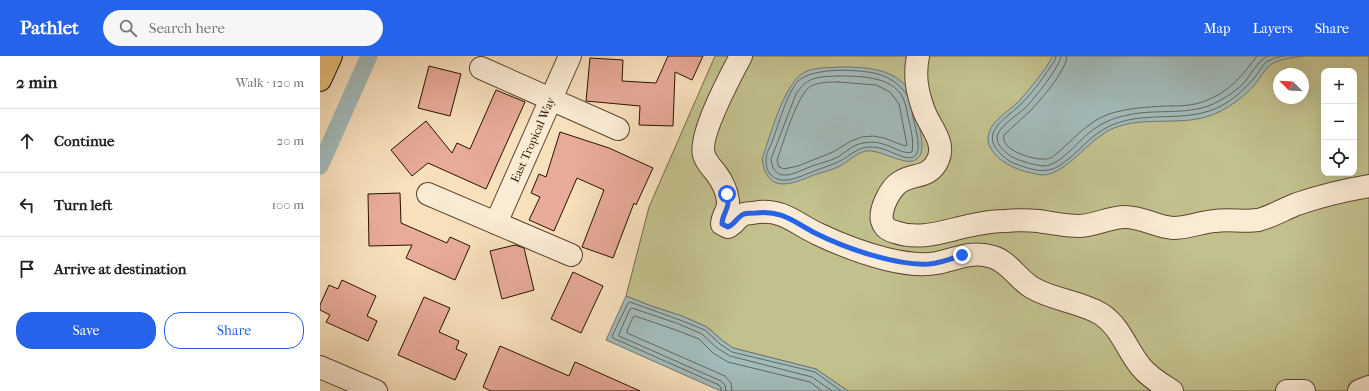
<!DOCTYPE html>
<html lang="en">
<head>
<meta charset="utf-8">
<style>
  body { margin:0; font-family:"IM FELL French Canon",serif; background:#f6f6f6; color:#222 }
  .controls { position:absolute; right:12px; top:12px; display:grid; overflow:hidden; border-radius:8px; box-shadow:0 4px 16px #0002 }
  .controls button { width:36px; height:36px; display:grid; place-items:center; padding:0; border:0; border-bottom:1px solid #e0e0e0; background:#fff; color:#222; font:20px sans-serif }
  .compass { position:absolute; left:953px; top:12px; width:36px; height:36px; border-radius:50%; background:#fff; box-shadow:0 4px 16px #0002; rotate:294deg }
  .stop { position:absolute; width:12px; height:12px; margin:-9px; border:3px solid #2563eb; border-radius:50%; background:#fff }
  .stop.end { background:#2563eb; border-color:#fff; box-shadow:0 1px 4px #0008 }
  .list { margin:0; padding:0; list-style:none }
  h2 { display:flex; justify-content:space-between; align-items:center; height:52px; margin:0; padding:0 16px; font-size:17px }
  h2 small { font-size:13px; font-weight:400; color:#767676 }
  .list li { display:grid; grid-template-columns:26px 1fr auto; gap:12px; align-items:center; box-sizing:border-box; height:64px; padding:0 16px; border-top:1px solid #e0e0e0 }
  .list b { display:block; font-size:15px; white-space:nowrap }
  .list em { font-size:13px; font-style:normal; color:#767676 }
  .actions { display:flex; gap:8px; padding:12px 16px }
  .actions a { flex:1; padding:9px 0; border:1px solid #2563eb; border-radius:16px; text-align:center; font-size:14px; color:#2563eb }
  .actions .main { background:#2563eb; color:#fff }
  .icon { flex:none; width:22px; height:22px; fill:none; stroke:currentColor; stroke-width:2; stroke-linecap:round; stroke-linejoin:round }
  .map { position:relative; flex:none; width:1049px; height:335px; overflow:hidden }
  header { display:flex; align-items:center; gap:24px; box-sizing:border-box; height:56px; padding:0 20px; background:#2563eb; color:#fff }
  header strong { font-size:19px }
  nav { display:flex; gap:22px; margin-inline-start:auto; font-size:14px }
  .search { width:280px; height:36px; background:#f6f6f6; display:flex; align-items:center; gap:10px; box-sizing:border-box; padding:0 14px; border-radius:22px; color:#767676; font-size:15px }
  main { display:flex }
  aside { flex:1; background:#fff }
  .map>svg:first-child { display:block }
  .green { fill:#c2c18e; stroke:#756a47; fill-rule:evenodd }
  .water { fill:#a2bbbb; stroke:#717770 }
  .lines { fill:none; stroke-linecap:round; stroke-linejoin:round }
  .shore { stroke:#65665e; stroke-width:1 }
  .canal { stroke:#a2bbbb; stroke-width:17 }
  .building { fill:#e8aa99; stroke:#281200 }
  .minor-casing { stroke:#5c462f; stroke-width:24 }
  .major-casing { stroke:#281200; stroke-width:24 }
  .minor { stroke:#faebd4; stroke-width:22 }
  .major { stroke:#ecc07e; stroke-width:22 }
  .route { stroke:#2563eb; stroke-width:5 }
  .labels { text-anchor:middle; dominant-baseline:central; stroke-width:3; stroke-linejoin:round; paint-order:stroke }
  .street-label { font-size:12px; fill:#281200; stroke:#faebd4 }
</style>
</head>
<body>
<header>
<strong>Pathlet</strong>
<div class="search"><svg class="icon" aria-label="search" viewBox="0 0 24 24"><circle cx="10" cy="10" r="6"/><path d="M15 15l6 6"/></svg>Search here</div>
<nav><a>Map</a><a>Layers</a><a>Share</a></nav>
</header>
<main>
<aside>
<h2>2 min<small>Walk · 120 m</small></h2>
<ul class="list">
<li><svg class="icon" aria-label="ahead" viewBox="0 0 24 24"><path d="M12 20V5M6 11l6-6 6 6"/></svg><div><b>Continue</b></div><em>20 m</em></li>
<li><svg class="icon" aria-label="left" viewBox="0 0 24 24"><path d="M17 20v-9H6M10 6l-5 5 5 5"/></svg><div><b>Turn left</b></div><em>100 m</em></li>
<li><svg class="icon" aria-label="arrive" viewBox="0 0 24 24"><path d="M6 21V4h12l-3 4 3 4H6"/></svg><div><b>Arrive at destination</b></div></li>
</ul>
<div class="actions"><a class="main">Save</a><a>Share</a></div>
</aside>
<div class="map">
<svg width="1049" height="335" viewBox="0 0 1049 335">
  <rect width="100%" height="100%" fill="#f8e0bd"/>
  <filter id="stains"><feTurbulence type="fractalNoise" baseFrequency=".005" numOctaves="4"/><feColorMatrix values="0 0 0 0 .2 0 0 0 0 .09 0 0 0 0 .02 0 0 0 .5 -.17"/></filter>
  <radialGradient id="worn" r=".72"><stop offset=".6" stop-color="#630" stop-opacity="0"/><stop offset="1" stop-color="#630" stop-opacity=".3"/></radialGradient>
  <path class="green" d="M395 0H1049V335H528L496 313 413 292 403 285 387 271 362 260 331 250 306 240 329 151ZM1004 15H1034V117H1004ZM959 18H983V42H959Z"/>
  <path class="water" d="M733 0H983C973 2 956 3 949 10 944 15 940 21 936 27 924 41 907 54 889 60 859 70 824 60 794 72 769 82 748 117 724 119 720 119 716 118 712 117 702 115 693 112 684 106 677 102 667 91 668 82 669 65 690 55 700 44 712 30 724 16 733 0Z
    M518 11C541 11 573 11 588 33 593 41 597 63 600 73 601 82 605 95 598 102 588 113 562 93 546 95 536 97 529 105 520 110 512 114 503 116 494 119 470 129 447 138 442 103 450 81 464 26 485 16 495 11 507 12 518 11Z
    M306 240 331 250 362 260 387 271 403 285 413 292 496 313 528 335H402L396 333 286 284Z"/>
  <g class="lines">
    <path class="shore" d="M736 0 735 4C725 19 715 34 702 47 689 61 659 75 679 96 684 101 689 106 696 108 709 113 724 118 737 111 757 100 768 79 792 69 827 54 867 68 901 50 915 43 925 32 935 21 939 16 942 10 946 6 951 3 958 1 963 0
      M741 0C740 11 714 43 705 52 698 59 677 71 677 82 677 90 686 97 692 101 698 104 705 106 712 108 715 108 720 110 724 110 742 109 759 83 774 73 784 66 796 61 808 59 838 52 871 61 899 45 908 40 917 34 924 27 931 19 937 5 948 0
      M747 0C747 14 719 46 709 56 701 64 692 71 684 79 680 94 711 103 722 103 725 104 728 102 731 102 751 87 766 66 789 58 808 52 827 51 846 50 859 50 873 50 885 45 908 37 923 19 937 0
      M518 20C541 20 577 20 585 47 587 53 587 59 589 65 591 75 594 85 592 96 584 99 572 90 563 88 554 85 545 86 536 89 530 92 524 97 518 101 510 105 501 107 492 110 477 116 454 130 451 103L476 38C488 20 498 21 518 20Z
      M518 26 556 29 570 36 579 48 587 89 585 90 564 82 553 80 542 81 531 85 513 96 478 110 464 113 459 111 457 104C463 88 477 38 491 30 499 26 509 26 518 26Z
      M587 39C581 29 569 21 558 18 538 13 494 11 478 25 467 37 458 70 452 86 450 91 446 98 446 103 446 108 447 115 450 118 462 131 480 120 492 116 501 112 510 110 518 106 525 103 530 98 536 95 544 90 554 90 563 93 571 95 590 107 596 99 602 91 594 67 592 57
      M401 335V332L399 329 293 282 292 280 308 247 310 246 360 264 385 274 400 288 412 296 495 316 521 335
      M406 335 405 329 401 325 299 280V278L310 253 312 252 359 268 382 278 397 292 410 300 492 321 512 335
      M412 335 411 327 405 320 307 277V275L313 261 315 260 356 274 379 283 393 297 408 306 490 326 502 335"/>
    <path class="canal" d="M0 110 49 0"/>
  </g>
  <path class="building" d="M348 0H383L372 24 355 16 353 70 319 69 320 50 266 45 270 2 303 4 302 25 336 27Z
    M109 10 141 18 130 60 98 52Z
    M176 34 205 46 166 133 108 107 92 120 71 94 106 65 132 97 137 87 150 93Z
    M240 76 289 92 333 112 316 149 314 147 293 202 262 191 284 134 257 122 234 175 209 164 220 141 211 137 219 118 226 121Z
    M80 137 81 167 127 187 130 181 150 190 135 224 86 202 92 189 49 190 48 138Z
    M195 189 204 192 214 234 182 243 170 195Z
    M253 216 283 230 261 277 231 263Z
    M22 224 56 240 47 260 57 265 48 285 6 266 10 259 0 254V249L9 229 18 233Z
    M104 241 130 252 119 276 139 285 136 293 147 298 135 324 78 299Z
    M180 290 249 320 255 306 320 335H171L163 331Z"/>
  <g class="lines">
    <defs>
      <g id="minor">
        <path d="M421 0C411 19 378 80 384 99 386 106 392 112 396 117 402 125 407 136 408 145 409 154 402 160 402 168L408 171C415 168 417 161 424 158 429 157 434 157 439 156 465 154 476 168 498 178 519 188 542 197 566 203 582 207 600 210 617 207 637 203 652 194 673 201 689 206 697 222 711 231 732 244 759 245 781 258 801 271 806 293 821 311 829 321 841 328 852 335"/>
        <path d="M598 0C594 20 597 36 604 55 610 71 626 86 618 104 609 123 594 117 580 126 570 132 556 158 564 169 566 173 571 175 575 176 600 185 624 175 648 170 661 167 673 165 686 165 697 164 708 164 718 165 732 167 746 170 760 170 776 169 790 161 805 161 822 161 837 171 853 172 867 172 881 166 895 165 909 163 924 166 938 164 951 161 964 153 977 148 1000 140 1025 134 1049 130"/>
        <path d="M161 12 298 73"/>
        <path d="M108 138 251 199"/>
        <path id="s1" d="M176 167 250 0"/>
        <path d="M0 311 56 335"/>
        <path d="M967 335H984"/>
        <path d="M1039 335 1049 331"/>
      </g>
      <path id="major" d="M0 24 11 0"/>
    </defs>
    <use href="#minor" class="minor-casing"/>
    <use href="#major" class="major-casing"/>
    <use href="#minor" class="minor"/>
    <use href="#major" class="major"/>
  </g>
  <g class="lines">
    <path class="route" d="M407 138C411 154 402 156 402 168L408 171C415 168 417 161 424 158 428 157 433 157 436 157 462 154 474 166 495 177 525 192 576 210 609 208 621 207 631 203 642 199"/>
  </g>
  <g class="labels">
    <g class="street-label">
      <text stroke="none"><textPath href="#s1" startOffset="91">East Tropical Way</textPath></text>
    </g>
  </g>
  <rect width="100%" height="100%" filter="url(#stains)"/>
  <rect width="100%" height="100%" fill="url(#worn)"/>
</svg>
<div class="controls">
<button>+</button>
<button>−</button>
<button><svg class="icon" aria-label="locate" viewBox="0 0 24 24"><circle cx="12" cy="12" r="6"/><path d="M12 2v4M12 18v4M2 12h4M18 12h4"/></svg></button>
</div>
<svg class="compass" viewBox="-18 -18 36 36"><path d="M0-13l5 13h-10z" fill="#e53935"/><path d="M0 13l5-13h-10z" fill="#767676"/></svg>
<div class="stop" style="left:407px;top:138px"></div>
<div class="stop end" style="left:642px;top:199px"></div>
</div>
</main>
</body>
</html>
